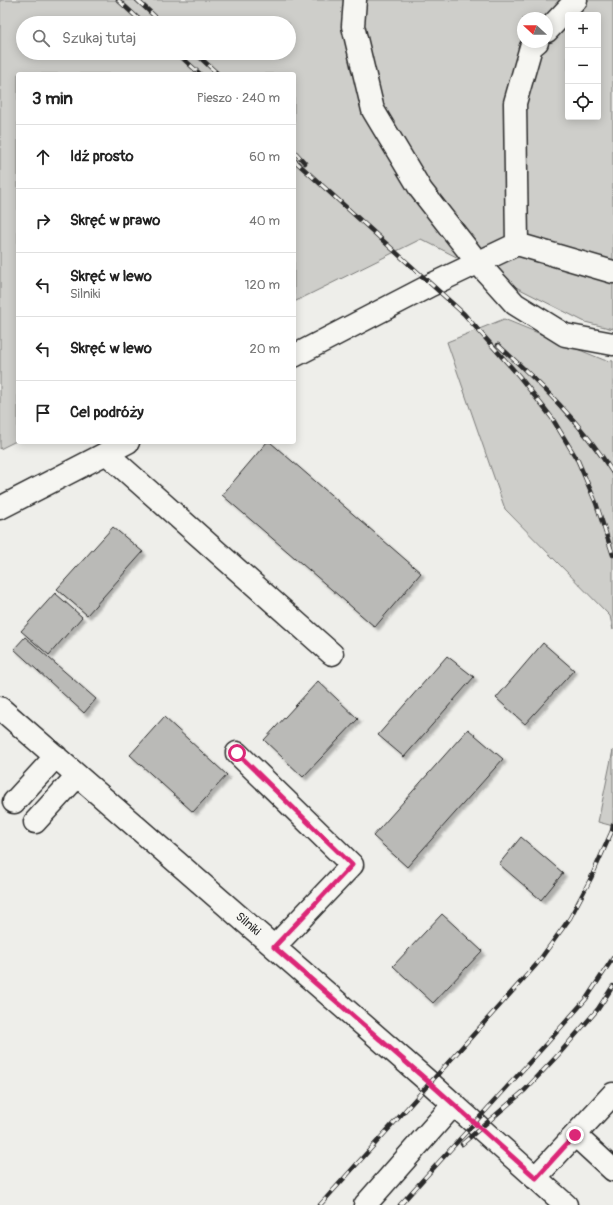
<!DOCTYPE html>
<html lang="pl">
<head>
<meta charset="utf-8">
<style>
  body { margin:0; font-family:Pangolin,sans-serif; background:#f2f2f2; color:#222 }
  .controls { position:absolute; right:12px; top:12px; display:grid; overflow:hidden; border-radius:4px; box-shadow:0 2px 10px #0003 }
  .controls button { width:36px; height:36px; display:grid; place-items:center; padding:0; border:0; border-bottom:1px solid #e0e0e0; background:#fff; color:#222; font:20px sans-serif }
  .compass { position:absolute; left:517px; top:12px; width:36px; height:36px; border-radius:50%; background:#fff; box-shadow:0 2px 10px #0003; rotate:291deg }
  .stop { position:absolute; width:12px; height:12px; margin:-9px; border:3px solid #db2777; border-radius:50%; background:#fff }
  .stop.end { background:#db2777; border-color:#fff; box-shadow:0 1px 4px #0008 }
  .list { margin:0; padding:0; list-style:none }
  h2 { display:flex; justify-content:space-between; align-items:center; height:52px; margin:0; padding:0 16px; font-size:17px }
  h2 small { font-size:13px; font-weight:400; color:#767676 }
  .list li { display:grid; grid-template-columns:26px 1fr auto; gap:12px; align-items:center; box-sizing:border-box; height:64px; padding:0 16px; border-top:1px solid #e0e0e0 }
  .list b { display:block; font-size:15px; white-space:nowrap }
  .list p { margin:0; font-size:13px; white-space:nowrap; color:#767676 }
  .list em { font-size:13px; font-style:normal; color:#767676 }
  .icon { flex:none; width:22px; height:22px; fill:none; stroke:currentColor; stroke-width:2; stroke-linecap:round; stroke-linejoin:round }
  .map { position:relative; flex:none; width:613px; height:1205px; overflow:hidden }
  .search { position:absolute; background:#fff; box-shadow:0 2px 10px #0003; left:16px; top:16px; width:280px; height:44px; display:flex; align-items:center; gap:10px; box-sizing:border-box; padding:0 14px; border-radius:22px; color:#767676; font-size:15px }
  .panel { position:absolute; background:#fff; box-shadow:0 2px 10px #0003; left:16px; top:72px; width:280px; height:372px; border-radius:4px }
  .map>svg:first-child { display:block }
  .green { fill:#cececa; stroke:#7c7c7a; fill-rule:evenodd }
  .building { fill:#babab7; stroke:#2b2b2b; filter:url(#shadow) }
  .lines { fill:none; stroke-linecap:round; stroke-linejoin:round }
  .minor-casing { stroke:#2b2b2b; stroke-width:25 }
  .minor { stroke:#f6f6f2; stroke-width:22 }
  .rail-casing { stroke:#2b2b2b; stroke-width:4.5 }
  .rail { stroke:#f6f6f2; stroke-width:3; stroke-dasharray:9; stroke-linecap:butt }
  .route { stroke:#db2777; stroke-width:5 }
  .labels { text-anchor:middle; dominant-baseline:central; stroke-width:3.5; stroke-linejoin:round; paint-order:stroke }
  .street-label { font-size:12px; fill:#2b2b2b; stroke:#f6f6f2 }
</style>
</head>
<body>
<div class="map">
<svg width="613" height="1205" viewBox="0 0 613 1205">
  <defs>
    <filter id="shadow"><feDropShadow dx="3.5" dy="3.5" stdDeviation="1" flood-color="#0004"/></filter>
  </defs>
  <rect width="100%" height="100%" fill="#eeeeea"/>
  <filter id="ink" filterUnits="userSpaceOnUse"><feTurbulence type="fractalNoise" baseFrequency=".025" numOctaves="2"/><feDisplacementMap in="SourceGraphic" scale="8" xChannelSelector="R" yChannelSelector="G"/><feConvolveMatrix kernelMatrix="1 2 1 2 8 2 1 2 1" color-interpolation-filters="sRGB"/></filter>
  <g filter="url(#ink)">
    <path class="green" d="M0 0H613V329L585 322 421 239 294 302V74H18V440L0 449ZM568 15H598V117H568ZM523 18H547V42H523ZM23 23H289V53H23Z
      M504 319 604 360 613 361V630L610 616 505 509 447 342Z
      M613 750V826L598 822Z"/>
    <path class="building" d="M267 442H270L421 573 375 627 222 495Z
      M113 527 143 552 87 615 57 589Z
      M55 593 82 617 49 655 21 631Z
      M25 637 96 699 84 713 14 649Z
      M543 643 574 670 525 724 496 698Z
      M447 656 474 677 404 757 378 735Z
      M318 681 358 719 303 777 264 740Z
      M164 717 227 775 193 812 130 755Z
      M468 729 503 759 407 867 373 836Z
      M521 837 563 873 541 900 499 864Z
      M442 914 482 951 433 1003 393 966Z"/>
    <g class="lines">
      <defs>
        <path id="minor" d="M355 0 353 26 373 110 421 190 478 263 515 304 565 335 613 344
          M547 31 576 0
          M517 244 613 272
          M294 356 431 285 517 244 515 103 531 47 537 42
          M106 453 332 654
          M0 508 128 442
          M0 708 430 1083 480 1128 566 1205
          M237 753 352 865 274 947
          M14 802 56 756
          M35 822 77 776
          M575 1135 613 1170
          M535 1178 613 1094
          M365 1205 454 1104"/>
      </defs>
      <use href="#minor" class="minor-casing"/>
      <use href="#minor" class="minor"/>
      <defs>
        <path id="rail" d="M118 0 143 23
          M137 0 162 23
          M177 53 200 74
          M195 53 218 74
          M294 151 305 163
          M294 160 464 314 519 376 552 418 578 461 596 503 613 555
          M498 345C540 383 582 424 613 473
          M462 1144 525 1090 558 1055 598 1009 613 986
          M320 1205 536 965 570 918 591 878 612 831 613 825
          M400 1205 547 1043 586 999 613 958"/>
      </defs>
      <use href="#rail" class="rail-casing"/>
      <use href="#rail" class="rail"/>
    </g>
  </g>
  <g class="lines" filter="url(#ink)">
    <path class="route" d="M237 753 352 865 274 947 430 1083 536 1178 575 1135"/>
  </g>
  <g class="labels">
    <g class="street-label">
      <text transform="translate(248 924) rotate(41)">Silniki</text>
    </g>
  </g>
</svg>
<div class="controls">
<button>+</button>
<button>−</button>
<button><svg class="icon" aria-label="locate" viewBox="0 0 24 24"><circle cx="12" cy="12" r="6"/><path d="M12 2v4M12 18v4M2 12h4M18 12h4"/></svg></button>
</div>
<svg class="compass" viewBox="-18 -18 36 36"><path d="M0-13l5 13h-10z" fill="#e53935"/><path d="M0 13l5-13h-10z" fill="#767676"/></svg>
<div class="stop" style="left:237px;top:753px"></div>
<div class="stop end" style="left:575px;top:1135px"></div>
<div class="search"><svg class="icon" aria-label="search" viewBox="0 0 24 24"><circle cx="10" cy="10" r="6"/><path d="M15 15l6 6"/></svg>Szukaj tutaj</div>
<section class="panel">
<h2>3 min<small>Pieszo · 240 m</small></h2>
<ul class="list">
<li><svg class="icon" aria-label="ahead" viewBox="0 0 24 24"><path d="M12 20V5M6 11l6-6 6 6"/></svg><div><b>Idź prosto</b></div><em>60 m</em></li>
<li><svg class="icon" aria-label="right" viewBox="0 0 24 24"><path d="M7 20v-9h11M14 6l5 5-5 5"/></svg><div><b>Skręć w prawo</b></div><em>40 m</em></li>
<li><svg class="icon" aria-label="left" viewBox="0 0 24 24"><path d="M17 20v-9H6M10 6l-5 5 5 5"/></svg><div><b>Skręć w lewo</b><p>Silniki</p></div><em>120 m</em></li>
<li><svg class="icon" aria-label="left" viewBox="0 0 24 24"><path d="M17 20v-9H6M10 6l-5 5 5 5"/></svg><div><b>Skręć w lewo</b></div><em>20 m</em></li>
<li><svg class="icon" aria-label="arrive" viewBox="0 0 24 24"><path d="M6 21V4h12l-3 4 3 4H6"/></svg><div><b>Cel podróży</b></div></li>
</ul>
</section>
</div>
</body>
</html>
